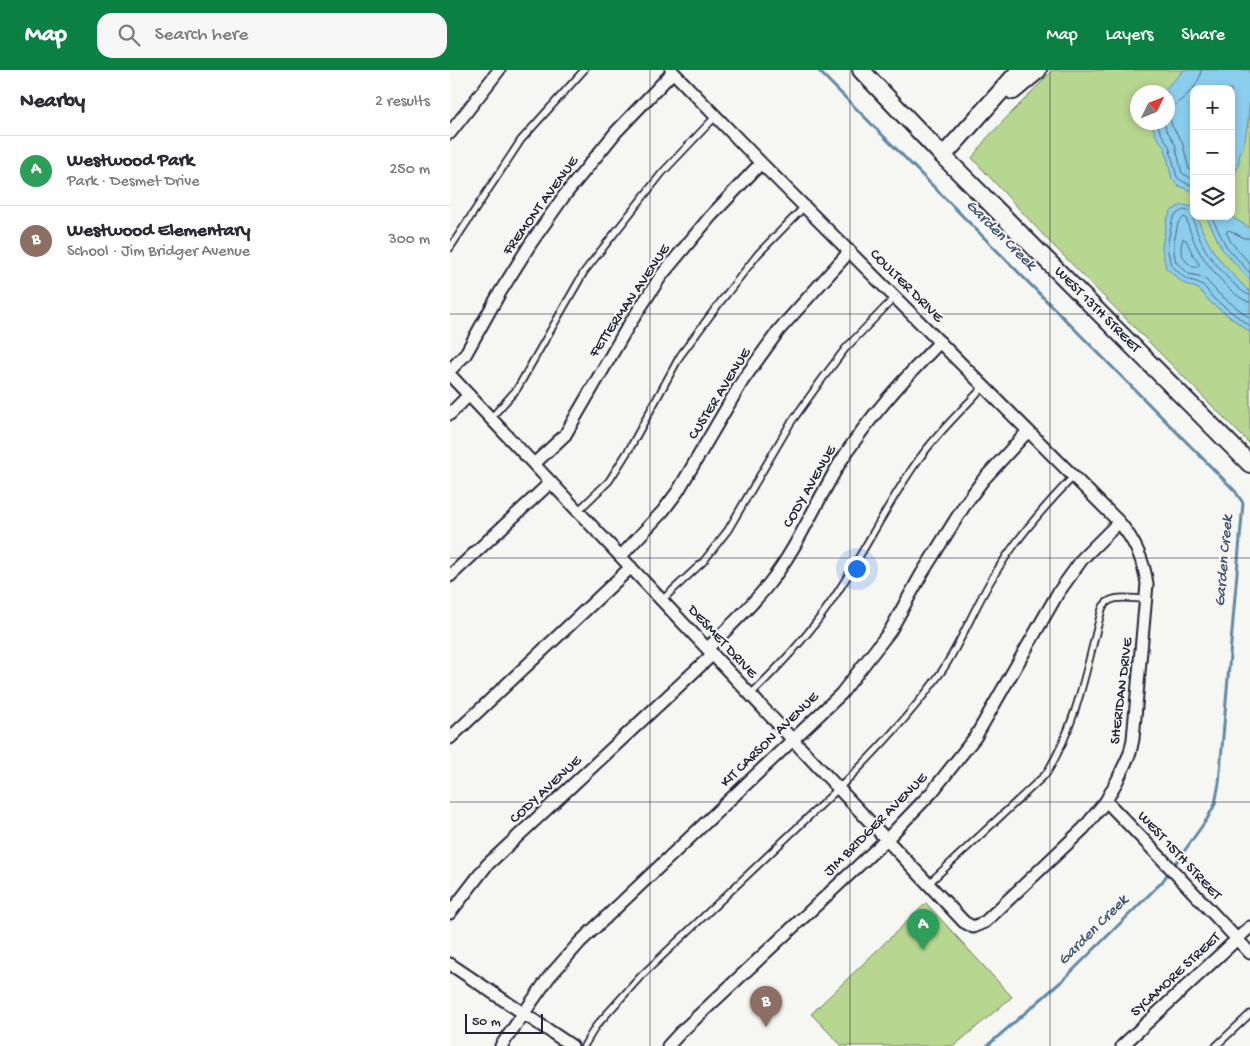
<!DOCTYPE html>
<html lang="en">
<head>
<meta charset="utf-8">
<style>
  body { margin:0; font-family:"Gochi Hand",sans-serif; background:#f7f7f7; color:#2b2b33 }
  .controls { position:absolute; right:15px; top:15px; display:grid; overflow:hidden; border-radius:10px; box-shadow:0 2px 8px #0003 }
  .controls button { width:45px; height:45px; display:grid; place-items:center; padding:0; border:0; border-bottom:1px solid #e1e1e2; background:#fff; color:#2b2b33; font:25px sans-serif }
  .compass { position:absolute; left:680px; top:15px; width:45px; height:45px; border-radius:50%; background:#fff; box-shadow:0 2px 8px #0003; rotate:47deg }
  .scale { position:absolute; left:15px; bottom:12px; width:78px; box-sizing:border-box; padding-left:5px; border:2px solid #22223b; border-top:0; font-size:14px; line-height:18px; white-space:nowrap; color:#22223b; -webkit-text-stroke:4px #f6f6f2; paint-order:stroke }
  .you { position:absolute; left:406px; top:498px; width:18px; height:18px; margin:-12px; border:4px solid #fff; border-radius:50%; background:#1a73e8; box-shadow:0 0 0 8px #1a73e833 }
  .badge { display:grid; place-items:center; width:32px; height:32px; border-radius:50%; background:#0b8043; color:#fff; font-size:16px; font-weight:700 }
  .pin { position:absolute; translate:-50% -41px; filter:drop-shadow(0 1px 2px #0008) }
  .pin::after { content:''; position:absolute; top:26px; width:18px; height:15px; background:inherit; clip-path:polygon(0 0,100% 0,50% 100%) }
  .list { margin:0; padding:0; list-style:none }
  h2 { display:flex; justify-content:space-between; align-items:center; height:65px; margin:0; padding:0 20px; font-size:21px }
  h2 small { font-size:16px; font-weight:400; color:#7c7c81 }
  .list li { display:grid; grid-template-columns:32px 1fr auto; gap:15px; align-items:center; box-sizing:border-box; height:70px; padding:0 20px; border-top:1px solid #e1e1e2 }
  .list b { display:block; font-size:19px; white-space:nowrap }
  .list p { margin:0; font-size:16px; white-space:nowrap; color:#7c7c81 }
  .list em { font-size:16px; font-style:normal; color:#7c7c81 }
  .icon { flex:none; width:28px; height:28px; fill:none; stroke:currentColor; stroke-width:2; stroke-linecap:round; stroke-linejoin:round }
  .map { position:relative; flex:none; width:800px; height:976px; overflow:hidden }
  header { display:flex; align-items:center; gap:30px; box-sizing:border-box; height:70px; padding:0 25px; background:#0b8043; color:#fff }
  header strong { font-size:24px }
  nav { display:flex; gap:28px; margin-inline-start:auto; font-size:18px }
  .search { width:350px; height:45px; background:#f7f7f7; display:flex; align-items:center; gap:12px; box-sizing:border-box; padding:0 18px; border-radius:15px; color:#7c7c81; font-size:19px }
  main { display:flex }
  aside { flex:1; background:#fff }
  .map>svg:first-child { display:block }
  .green { fill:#b7d68f; stroke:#6c7c65; fill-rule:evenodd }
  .water { fill:#8bcdec; stroke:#6189a5 }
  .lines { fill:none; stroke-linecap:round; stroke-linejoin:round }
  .shore { stroke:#4c6682; stroke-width:1 }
  .stream { stroke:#6189a5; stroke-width:3 }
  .lane-casing { stroke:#22223b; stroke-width:9 }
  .street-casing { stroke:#22223b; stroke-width:15 }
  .secondary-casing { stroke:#22223b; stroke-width:20 }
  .lane { stroke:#f6f6f2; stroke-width:5.5 }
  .street { stroke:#f6f6f2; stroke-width:11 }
  .secondary { stroke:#f6f6f2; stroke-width:16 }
  .grid { fill:none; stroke:#22223b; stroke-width:1; stroke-opacity:0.55 }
  .labels { text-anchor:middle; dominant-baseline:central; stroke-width:4; stroke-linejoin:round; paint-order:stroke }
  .street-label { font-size:15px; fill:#22223b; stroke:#f6f6f2 }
  .water-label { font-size:16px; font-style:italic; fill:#425570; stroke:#f6f6f2 }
</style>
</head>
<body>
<header>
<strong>Map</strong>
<div class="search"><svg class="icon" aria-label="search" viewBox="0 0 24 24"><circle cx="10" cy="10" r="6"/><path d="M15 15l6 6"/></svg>Search here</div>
<nav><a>Map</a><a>Layers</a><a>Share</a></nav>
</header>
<main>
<aside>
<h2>Nearby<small>2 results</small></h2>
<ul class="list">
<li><span class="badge" style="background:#2e9e5b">A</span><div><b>Westwood Park</b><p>Park · Desmet Drive</p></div><em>250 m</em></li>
<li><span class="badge" style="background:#8d6e63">B</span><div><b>Westwood Elementary</b><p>School · Jim Bridger Avenue</p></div><em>300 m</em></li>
</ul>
</aside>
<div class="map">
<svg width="800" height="976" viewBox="0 0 800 976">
  <rect width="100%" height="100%" fill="#f6f6f2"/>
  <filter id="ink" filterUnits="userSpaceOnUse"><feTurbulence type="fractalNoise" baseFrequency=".02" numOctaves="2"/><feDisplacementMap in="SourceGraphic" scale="10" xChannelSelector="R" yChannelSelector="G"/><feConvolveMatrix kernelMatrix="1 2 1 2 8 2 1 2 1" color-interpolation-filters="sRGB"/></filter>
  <g filter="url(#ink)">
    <path class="green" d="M603 0H800V374L597 169 522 88 536 69ZM744 19H781V146H744ZM688 22H718V52H688Z
      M476 833 562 927 504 976H392L361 944Z"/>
    <path class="water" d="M734 0H800C800 28 800 62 789 87 790 94 785 104 781 110V19H744V122L729 116 722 109 715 78 705 64 702 53 718 52V22H712Z
      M732 135 744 137V146H747C758 181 775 197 800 222V262L761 233 749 219 733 213 716 198 713 184 712 177 717 149 721 141Z
      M756 146H780L800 158V210L772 179Z"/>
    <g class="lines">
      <path class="shore" d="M707 52 710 62 719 76 727 107 732 111 744 117
        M714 52 716 59 725 74 732 103 744 110
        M744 101 739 99 732 71 722 56 718 42C729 30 750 19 751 0
        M761 146 776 176 800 203
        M800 168H794L779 160 776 162 781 172 800 194
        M733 169 736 170 743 185 749 194 748 197H743C733 190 728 181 733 169Z
        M800 225C789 224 761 189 755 179 749 168 743 154 743 142L733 140 725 145 722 151 717 177 721 195 736 209 747 212 753 215 764 229 800 256
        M800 232C786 231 756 194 749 181 743 171 739 159 736 148L734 147 728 153 724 172V183L726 192 739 204 749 206 756 210 769 224 800 248"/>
      <path class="stream" d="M368 0 785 421 793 433 769 713 765 734 757 749 723 797
        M537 976 612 911 712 812 719 802"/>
      <defs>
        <path id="lane" d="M0 178 71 70 134 0
          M41 348 67 319 134 202 212 103 266 46
          M128 441 159 411 180 378 230 286 265 239 308 184 355 136
          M212 530 253 492 278 460 340 354 370 312 395 279 446 226
          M301 624C332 594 361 563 385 526 413 484 435 438 464 396 484 367 510 342 534 316
          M478 814 596 704C627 655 637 595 652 539 658 523 681 529 696 529
          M134 976 146 956 191 906 389 718C426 682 462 643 492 601 512 571 524 538 543 507 565 470 593 438 623 407
          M766 976 800 944"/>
        <path id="street" d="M0 63 49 0
          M0 300 15 285 49 224 81 173 114 126 166 62 223 2
          M0 305 514 852 523 857 535 852 634 758 656 731 668 709 680 683 683 669 697 514C694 490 685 471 669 452L311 93 221 0
          M0 344 19 325
          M84 394 115 365 177 258 211 206 260 147 311 93
          M171 486 213 441 228 421 293 310 329 260 400 181
          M0 506 101 412
          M258 578C278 558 300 538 318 515 348 477 366 432 391 391 419 347 454 309 490 272
          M0 668 181 497
          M656 731 713 790 800 883
          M0 843 37 795 263 584
          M0 894 122 976
          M51 976 99 907 130 872 391 624 440 561 471 505 516 433 533 410 578 361
          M218 976 231 962 437 769 482 722 526 666 608 523 633 488 669 452
          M672 976 800 857"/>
        <path id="secondary" d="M411 0 493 86 800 394
          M563 21 588 0
          M493 86 570 0"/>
      </defs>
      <use href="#lane" class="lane-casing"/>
      <use href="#street" class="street-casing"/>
      <use href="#secondary" class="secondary-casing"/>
      <use href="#lane" class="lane"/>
      <use href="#street" class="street"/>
      <use href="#secondary" class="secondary"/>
    </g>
  </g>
  <path class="grid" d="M200 0V976M400 0V976M600 0V976M0 244H800M0 488H800M0 732H800"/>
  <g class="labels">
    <g class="street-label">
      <text transform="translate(91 136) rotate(-54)">FREMONT AVENUE</text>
      <text transform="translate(456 216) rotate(45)">COULTER DRIVE</text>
      <text transform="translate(180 231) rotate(-56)">FETTERMAN AVENUE</text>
      <text transform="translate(647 240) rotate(45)">WEST 13TH STREET</text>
      <text transform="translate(270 324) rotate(-58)">CUSTER AVENUE</text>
      <text transform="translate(360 417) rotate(-60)">CODY AVENUE</text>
      <text transform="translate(272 572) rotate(47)">DESMET DRIVE</text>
      <text transform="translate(672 621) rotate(-83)">SHERIDAN DRIVE</text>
      <text transform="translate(320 670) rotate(-44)">KIT CARSON AVENUE</text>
      <text transform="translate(96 720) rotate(-43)">CODY AVENUE</text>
      <text transform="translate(426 755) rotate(-45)">JIM BRIDGER AVENUE</text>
      <text transform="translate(729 786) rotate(47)">WEST 15TH STREET</text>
      <text transform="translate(726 905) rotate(-43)">SYCAMORE STREET</text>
    </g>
    <g class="water-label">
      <text transform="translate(550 166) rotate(45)">Garden Creek</text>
      <text transform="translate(775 491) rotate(-85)">Garden Creek</text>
      <text transform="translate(644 861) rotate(-45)">Garden Creek</text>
    </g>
  </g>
</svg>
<div class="controls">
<button>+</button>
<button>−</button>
<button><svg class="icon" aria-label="layers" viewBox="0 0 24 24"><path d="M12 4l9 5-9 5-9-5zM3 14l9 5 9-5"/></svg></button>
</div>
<svg class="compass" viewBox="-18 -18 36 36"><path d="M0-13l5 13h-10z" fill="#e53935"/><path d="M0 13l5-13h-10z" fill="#7c7c81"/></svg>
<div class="scale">50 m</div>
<div class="you"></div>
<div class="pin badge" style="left:473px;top:880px;background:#2e9e5b">A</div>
<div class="pin badge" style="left:316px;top:957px;background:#8d6e63">B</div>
</div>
</main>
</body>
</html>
